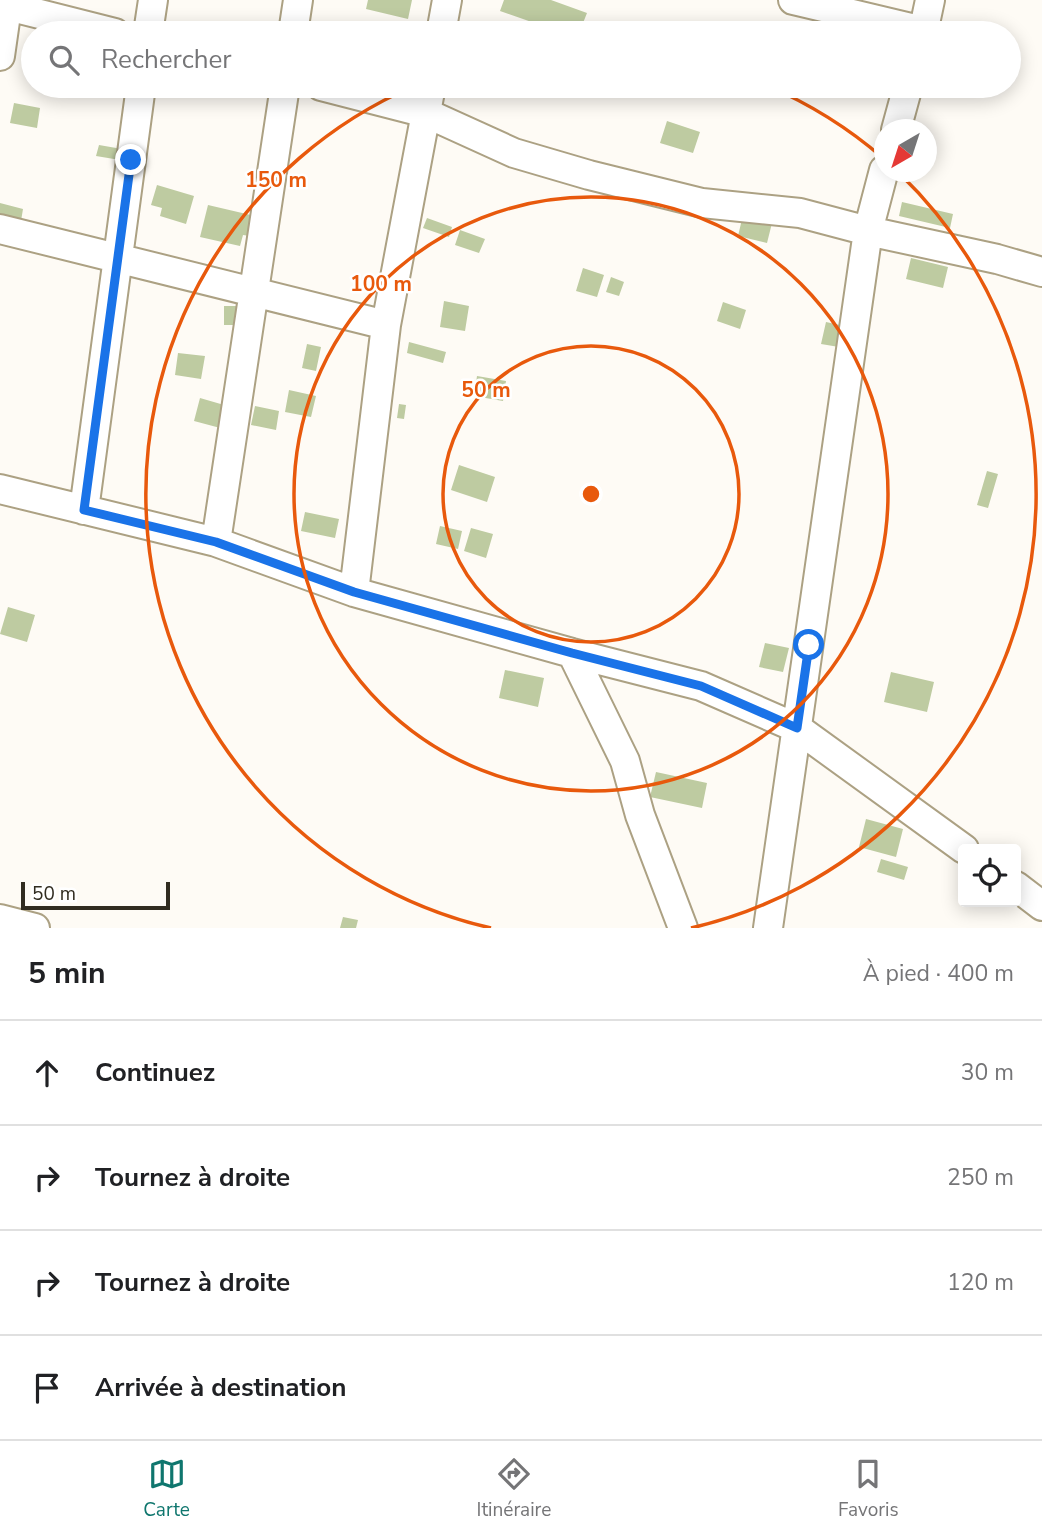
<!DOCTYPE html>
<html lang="fr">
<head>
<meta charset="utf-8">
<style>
  body { margin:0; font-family:"Nunito Sans",sans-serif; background:#f6f6f6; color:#202124 }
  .controls { position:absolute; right:21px; bottom:21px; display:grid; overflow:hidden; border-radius:7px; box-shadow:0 4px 18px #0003 }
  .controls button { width:63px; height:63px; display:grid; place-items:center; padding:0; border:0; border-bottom:2px solid #e0e0e0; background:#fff; color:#202124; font:35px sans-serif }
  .compass { position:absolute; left:874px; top:119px; width:63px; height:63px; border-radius:50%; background:#fff; box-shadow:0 4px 18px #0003; rotate:219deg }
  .scale { position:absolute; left:21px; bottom:18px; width:149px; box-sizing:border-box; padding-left:7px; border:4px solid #312c20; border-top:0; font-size:19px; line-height:24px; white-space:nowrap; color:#312c20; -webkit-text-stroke:5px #fff; paint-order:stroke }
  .stop { position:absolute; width:21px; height:21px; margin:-16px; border:5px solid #1a73e8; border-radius:50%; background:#fff }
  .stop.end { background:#1a73e8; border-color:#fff; box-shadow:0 2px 7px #0008 }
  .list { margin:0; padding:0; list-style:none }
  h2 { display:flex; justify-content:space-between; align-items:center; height:91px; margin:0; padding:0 28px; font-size:30px }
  h2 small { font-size:23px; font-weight:400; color:#757577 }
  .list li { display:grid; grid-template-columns:46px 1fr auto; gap:21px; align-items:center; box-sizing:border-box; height:105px; padding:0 28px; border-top:2px solid #e0e0e0 }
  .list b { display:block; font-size:26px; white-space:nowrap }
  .list em { font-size:23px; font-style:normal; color:#757577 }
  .icon { flex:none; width:38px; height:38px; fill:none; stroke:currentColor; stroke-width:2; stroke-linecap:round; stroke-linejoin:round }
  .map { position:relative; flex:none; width:1042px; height:928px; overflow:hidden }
  .search { position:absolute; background:#fff; box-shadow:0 4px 18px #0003; left:21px; right:21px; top:21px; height:77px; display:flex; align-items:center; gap:18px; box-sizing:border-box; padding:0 24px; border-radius:38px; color:#757577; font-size:26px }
  .sheet { height:511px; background:#fff }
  nav { display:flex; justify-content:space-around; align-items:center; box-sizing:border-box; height:98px; border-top:2px solid #e0e0e0; background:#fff; font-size:19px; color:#757577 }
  nav a { display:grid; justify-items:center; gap:4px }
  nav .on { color:#0f766e }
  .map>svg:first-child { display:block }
  .building { fill:#becba1 }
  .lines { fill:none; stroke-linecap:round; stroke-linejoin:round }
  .minor-casing { stroke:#aca183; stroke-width:32 }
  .minor { stroke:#fff; stroke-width:28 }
  .route { stroke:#1a73e8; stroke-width:9 }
  .ring { fill:none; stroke:#e8590c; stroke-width:3.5 }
  .centre { fill:#e8590c; stroke:#fff; stroke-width:3.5 }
  .ring-label { font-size:21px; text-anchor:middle; font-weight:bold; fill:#e8590c; stroke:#fff; stroke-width:5; stroke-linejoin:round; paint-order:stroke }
</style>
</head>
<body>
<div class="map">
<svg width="1042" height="928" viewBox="0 0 1042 928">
  <rect width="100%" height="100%" fill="#fefbf5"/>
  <path class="building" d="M368 0H412L408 19 366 9Z
    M504 0H551L587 13 579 33H563L500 11Z
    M14 103 40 108 37 128 10 123Z
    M667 121 700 132 693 153 660 143Z
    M99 145 122 149 120 160 96 156Z
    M157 185 194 196 186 224 160 216 162 208 151 205Z
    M902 202 953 214 950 228 899 216Z
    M0 203 23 209 21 221 0 216Z
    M208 205 255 216 250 236 243 235 240 246 200 237Z
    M743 215 772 223 767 243 738 236Z
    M427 218 452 227 449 237 423 228Z
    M460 230 485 239 479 253 455 245Z
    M911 258 948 267 943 288 906 279Z
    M583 268 604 275 597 297 576 291Z
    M611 277 624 282 619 296 606 292Z
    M444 301 469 306 465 331 440 327Z
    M723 302 746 310 740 329 717 321Z
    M224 306H242V325H224Z
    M826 322 849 327 845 348 821 344Z
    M409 342 446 352 443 363 407 353Z
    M307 344 321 347 316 371 302 368Z
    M178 353 205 356 201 379 175 375Z
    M477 376 506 381 503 401 474 396Z
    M289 390 316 396 311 417 285 412Z
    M200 398 231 407 224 429 194 421Z
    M399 404 406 405 404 419 397 418Z
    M255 406 279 411 276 430 251 425Z
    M459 465 495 477 487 502 451 490Z
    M987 471 998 474 988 508 977 505Z
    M305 512 339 519 335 538 301 531Z
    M440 526 462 531 458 549 436 544Z
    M471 528 493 534 486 558 464 551Z
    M8 607 35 615 27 642 0 634Z
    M765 643 789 648 783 672 759 667Z
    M505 670 544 678 538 707 499 698Z
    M891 672 934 682 927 712 884 702Z
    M656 772 707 783 702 808 650 797Z
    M866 819 903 829 896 857 859 847Z
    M881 859 908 867 904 880 877 872Z
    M343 917 358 920 356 928H340Z"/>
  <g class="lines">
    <defs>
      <path id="minor" d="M793 0 924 31
        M0 4 115 33
        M148 33 153 0
        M293 33 298 0
        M441 33 447 0
        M923 33 930 0
        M0 56 8 0
        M321 86 426 113 514 153 589 175 702 203 800 213 868 231 997 259 1042 272
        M896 130 908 86
        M0 229 386 325
        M0 489 216 542 354 592 572 653 701 686 797 728 964 849
        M84 510 141 86
        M216 542 285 86
        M354 592 386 325 431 86
        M572 653 625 761 640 815 683 928
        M1016 886 1042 906
        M0 919 35 928
        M768 928 868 231 884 170"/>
    </defs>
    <use href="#minor" class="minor-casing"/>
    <use href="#minor" class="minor"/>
  </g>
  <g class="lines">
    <path class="route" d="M131 160 84 510 216 542 354 592 572 653 701 686 797 728 809 645"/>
  </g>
  <g class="ring">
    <circle cx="591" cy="494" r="148"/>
    <circle cx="591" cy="494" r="297"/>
    <path d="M491 928A445 445 0 0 1 414 86M768 86A445 445 0 0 1 883 158M900 174A445 445 0 0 1 691 928"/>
  </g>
  <circle cx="591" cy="494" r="10" class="centre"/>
  <g class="ring-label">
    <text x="276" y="187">150 m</text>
    <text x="381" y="291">100 m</text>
    <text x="486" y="397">50 m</text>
  </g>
</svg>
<div class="controls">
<button><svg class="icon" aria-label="locate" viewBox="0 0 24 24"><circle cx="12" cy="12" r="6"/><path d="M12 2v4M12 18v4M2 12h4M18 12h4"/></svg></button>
</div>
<svg class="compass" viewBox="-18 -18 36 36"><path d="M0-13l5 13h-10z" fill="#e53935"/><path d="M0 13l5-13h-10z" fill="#757577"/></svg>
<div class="scale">50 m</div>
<div class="stop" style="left:809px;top:645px"></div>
<div class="stop end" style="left:131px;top:160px"></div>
<div class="search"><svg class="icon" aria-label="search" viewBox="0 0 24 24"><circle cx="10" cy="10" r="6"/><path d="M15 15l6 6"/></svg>Rechercher</div>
</div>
<section class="sheet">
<h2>5 min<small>À pied · 400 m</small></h2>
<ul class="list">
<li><svg class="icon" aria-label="ahead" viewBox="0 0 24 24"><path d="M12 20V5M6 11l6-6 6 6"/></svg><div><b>Continuez</b></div><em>30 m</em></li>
<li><svg class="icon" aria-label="right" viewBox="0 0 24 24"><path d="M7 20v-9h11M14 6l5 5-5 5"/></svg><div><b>Tournez à droite</b></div><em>250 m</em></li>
<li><svg class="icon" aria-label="right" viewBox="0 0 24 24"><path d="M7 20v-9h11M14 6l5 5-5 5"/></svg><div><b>Tournez à droite</b></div><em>120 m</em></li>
<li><svg class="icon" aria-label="arrive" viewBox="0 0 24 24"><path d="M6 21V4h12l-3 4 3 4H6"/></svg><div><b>Arrivée à destination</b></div></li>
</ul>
</section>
<nav>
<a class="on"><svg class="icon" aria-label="map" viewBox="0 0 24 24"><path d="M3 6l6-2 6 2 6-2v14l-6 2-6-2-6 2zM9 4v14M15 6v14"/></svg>Carte</a>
<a><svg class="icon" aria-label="directions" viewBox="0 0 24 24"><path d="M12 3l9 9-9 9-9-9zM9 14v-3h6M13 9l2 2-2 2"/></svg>Itinéraire</a>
<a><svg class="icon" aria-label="saved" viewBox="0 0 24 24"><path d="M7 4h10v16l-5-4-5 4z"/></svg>Favoris</a>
</nav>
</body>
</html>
